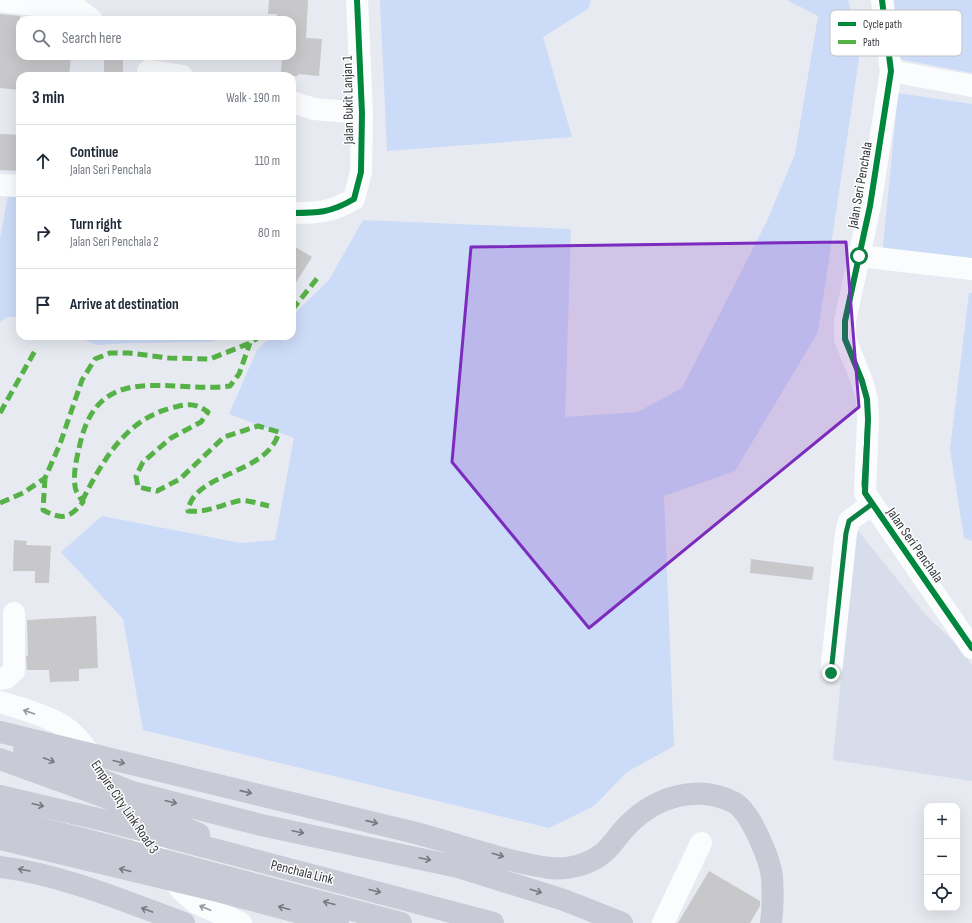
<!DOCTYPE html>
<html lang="en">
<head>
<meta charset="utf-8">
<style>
  body { margin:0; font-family:"Sofia Sans Condensed",sans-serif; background:#f2f2f3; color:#1f2937 }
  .controls { position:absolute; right:12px; bottom:12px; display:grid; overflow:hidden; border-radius:8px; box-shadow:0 4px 16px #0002 }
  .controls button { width:36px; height:36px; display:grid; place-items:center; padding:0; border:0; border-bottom:1px solid #e0e1e3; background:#fff; color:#1f2937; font:20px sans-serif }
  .stop { position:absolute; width:12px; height:12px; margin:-9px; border:3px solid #0b8043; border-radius:50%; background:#fff }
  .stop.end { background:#0b8043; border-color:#fff; box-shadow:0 1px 4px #0008 }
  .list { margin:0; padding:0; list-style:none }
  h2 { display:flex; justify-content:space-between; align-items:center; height:52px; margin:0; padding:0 16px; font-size:17px }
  h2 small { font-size:13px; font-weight:400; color:#747a83 }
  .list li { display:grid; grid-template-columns:26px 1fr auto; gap:12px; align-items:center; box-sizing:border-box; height:72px; padding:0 16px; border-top:1px solid #e0e1e3 }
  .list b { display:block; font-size:15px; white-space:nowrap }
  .list p { margin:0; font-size:13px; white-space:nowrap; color:#747a83 }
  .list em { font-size:13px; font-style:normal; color:#747a83 }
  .icon { flex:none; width:22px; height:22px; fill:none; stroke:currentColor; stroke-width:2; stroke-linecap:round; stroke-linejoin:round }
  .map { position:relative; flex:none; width:972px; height:923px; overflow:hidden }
  .search { position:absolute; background:#fff; box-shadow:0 4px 16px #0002; left:16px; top:16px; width:280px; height:44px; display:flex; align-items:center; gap:10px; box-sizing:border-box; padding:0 14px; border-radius:12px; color:#747a83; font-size:15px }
  .panel { position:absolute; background:#fff; box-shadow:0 4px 16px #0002; left:16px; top:72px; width:280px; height:268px; border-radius:12px }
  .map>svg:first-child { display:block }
  .built { fill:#d7ddeb }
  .green { fill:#ccdbf8 }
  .building { fill:#c8c7c9 }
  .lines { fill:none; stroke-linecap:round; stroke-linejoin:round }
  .minor { stroke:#fbfcfd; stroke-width:22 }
  .highway { stroke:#c8cbd5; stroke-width:22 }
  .quiet { stroke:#56b246; stroke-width:5; stroke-dasharray:10 5; stroke-linecap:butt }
  .cycleway-casing { stroke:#fff; stroke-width:8 }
  .cycleway { stroke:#00873e; stroke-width:6 }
  .oneway { stroke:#98999c }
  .oneway2 { stroke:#777980 }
  .route { stroke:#0b8043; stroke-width:5 }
  .marked { fill:#7b2cbf; fill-opacity:0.2; stroke:#7b2cbf; stroke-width:3; stroke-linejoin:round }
  .labels { text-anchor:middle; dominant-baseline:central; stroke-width:3; stroke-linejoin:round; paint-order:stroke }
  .street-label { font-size:14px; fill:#34363a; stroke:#fff }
  .key { fill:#fff; stroke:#c2c3c4; stroke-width:1 }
  .key-label { font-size:11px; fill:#34363a }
</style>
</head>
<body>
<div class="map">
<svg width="972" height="923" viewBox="0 0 972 923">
  <rect width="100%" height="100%" fill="#e7eaf1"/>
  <path class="built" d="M856 528 925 614 962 650 972 665V781L833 760Z"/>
  <path class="green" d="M380 0H591L588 9 543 37 572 137 387 151Z
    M787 0H848L861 45 818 332 735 471 664 496 674 746 627 772 594 806 549 828 143 730 123 619 61 552 102 516 240 543 275 540 294 438 229 414 257 350 271 336H292V316L329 280 363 220 571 229 565 417 638 412 682 388 767 221 795 154 818 16Z
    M894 0H972V73L899 59Z
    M898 93 972 104V264L882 257Z
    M8 196 20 197V317H7L0 322V238Z
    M969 293H972V541L964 538 950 449Z
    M73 336H243L209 342 128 343 97 345Z"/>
  <path class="building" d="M269 0H308L306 38 322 39 319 76 298 74V76H281L282 56H292V19H276L277 14H268Z
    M0 14 20 16V56H71L69 76H20V90L0 88Z
    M30 17 52 20H30Z
    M104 56H123V76H104Z
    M0 134 20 135V171L0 170Z
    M292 245 312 257 292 289Z
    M14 540 27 541 26 545 51 546 49 583H35V571H13Z
    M751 559 814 567 812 580 750 573Z
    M96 616 98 668 79 669V681L50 682 49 670H27L26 656H28L27 620Z
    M709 871 760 901V906L750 923H678Z"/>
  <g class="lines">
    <path class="minor" d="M882 0 891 71 870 206 845 321V339L862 381 867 399 868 419 865 493 972 648
      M0 1 79 10 92 20
      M148 71 182 76
      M891 71 972 86
      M292 102 314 109 362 113
      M0 185 20 186
      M292 213C318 213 330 213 354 199L361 172 362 113 357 0
      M859 256 972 269
      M831 673 846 533 849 521 872 504
      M0 679 6 678 14 671V613
      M0 702C20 708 53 717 69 730 80 739 89 752 97 764
      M133 819 181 890 196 903 241 923
      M663 923 701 843"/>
    <path class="highway" d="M0 732C133 765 266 797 399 829 449 840 499 861 550 868 567 870 588 865 602 854 612 847 619 833 629 824 656 797 697 784 733 802 750 810 770 859 772 877 773 893 773 908 771 923
      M24 749 132 792 261 825 458 867 564 900 622 923
      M0 759 146 812 199 834
      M0 796 111 822 493 923
      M0 818 102 844 115 849
      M0 839 218 891 338 923
      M102 844 401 923
      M0 867C64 875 124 901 184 923"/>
    <path class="quiet" d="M292 310 319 276
      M0 413 36 349
      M45 478 43 510C62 520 69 519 83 502 80 498 75 491 75 486 73 472 77 457 80 444 99 359 170 394 230 386L239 374 250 343
      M82 501C102 462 125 420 171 408 187 404 194 402 208 412L201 422 171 438 143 462 136 476 138 487 157 491 180 479 224 437 258 426 279 432C268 475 193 472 188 511 206 513 221 505 238 501 246 499 260 504 269 506
      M0 503 23 493 45 478 60 444 82 380 95 359 110 353H129L169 358 210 359 250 343 261 336"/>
    <defs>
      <path id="cycleway" d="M882 0 891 71 870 206 845 321V339L862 381 867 399 868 419 865 493 972 648
        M292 213C318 213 330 213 354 199L361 172 362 113 357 0"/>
    </defs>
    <use href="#cycleway" class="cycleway-casing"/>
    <use href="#cycleway" class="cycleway"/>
  </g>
  <defs><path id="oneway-shaft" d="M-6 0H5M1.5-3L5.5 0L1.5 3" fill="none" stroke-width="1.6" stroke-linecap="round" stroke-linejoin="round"/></defs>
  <g class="oneway">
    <use href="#oneway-shaft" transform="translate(29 712) rotate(-161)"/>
    <use href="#oneway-shaft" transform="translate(205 908) rotate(-157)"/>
  </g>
  <g class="oneway2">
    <use href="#oneway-shaft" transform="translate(49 760) rotate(22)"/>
    <use href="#oneway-shaft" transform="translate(119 762) rotate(14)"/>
    <use href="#oneway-shaft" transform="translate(246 792) rotate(13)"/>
    <use href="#oneway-shaft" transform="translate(171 802) rotate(14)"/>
    <use href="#oneway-shaft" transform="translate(38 805) rotate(14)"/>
    <use href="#oneway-shaft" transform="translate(372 822) rotate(13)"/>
    <use href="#oneway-shaft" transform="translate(298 832) rotate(12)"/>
    <use href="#oneway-shaft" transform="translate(498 855) rotate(16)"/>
    <use href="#oneway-shaft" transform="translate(425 859) rotate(12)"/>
    <use href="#oneway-shaft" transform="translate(24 870) rotate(-170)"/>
    <use href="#oneway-shaft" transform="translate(125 870) rotate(-166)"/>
    <use href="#oneway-shaft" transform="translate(375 891) rotate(14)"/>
    <use href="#oneway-shaft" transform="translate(536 891) rotate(17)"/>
    <use href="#oneway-shaft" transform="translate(329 903) rotate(-165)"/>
    <use href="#oneway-shaft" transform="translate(284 908) rotate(-165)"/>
    <use href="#oneway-shaft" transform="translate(147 910) rotate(-160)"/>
  </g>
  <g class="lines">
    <path class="route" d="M831 673 846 533 849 521 872 504 865 493 864 484 868 419 867 400 862 381 845 339V321L859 256"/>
  </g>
  <path class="marked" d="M846 242 859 407 589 628 452 462 471 247Z"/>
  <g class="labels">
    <g class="street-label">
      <text transform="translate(348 100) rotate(-91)">Jalan Bukit Lanjan 1</text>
      <text transform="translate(860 185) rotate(-80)">Jalan Seri Penchala</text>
      <text transform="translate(915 545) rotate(55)">Jalan Seri Penchala</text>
      <text transform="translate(125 807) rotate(56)">Empire City Link Road 3</text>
      <text transform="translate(302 872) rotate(14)">Penchala Link</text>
    </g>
  </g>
  <rect x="830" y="10" width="132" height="46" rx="6" class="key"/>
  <rect x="838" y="22" width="18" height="4" fill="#00873e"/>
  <rect x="838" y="40" width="18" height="4" fill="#56b246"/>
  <g class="key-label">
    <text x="863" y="28">Cycle path</text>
    <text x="863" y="46">Path</text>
  </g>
</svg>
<div class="controls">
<button>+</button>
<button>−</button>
<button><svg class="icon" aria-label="locate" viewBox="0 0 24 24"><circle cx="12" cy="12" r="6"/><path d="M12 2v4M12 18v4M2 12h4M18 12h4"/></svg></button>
</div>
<div class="stop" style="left:859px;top:256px"></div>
<div class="stop end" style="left:831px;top:673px"></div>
<div class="search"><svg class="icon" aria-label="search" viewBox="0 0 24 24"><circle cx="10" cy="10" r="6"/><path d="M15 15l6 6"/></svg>Search here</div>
<section class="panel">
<h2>3 min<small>Walk · 190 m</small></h2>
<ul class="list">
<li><svg class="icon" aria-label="ahead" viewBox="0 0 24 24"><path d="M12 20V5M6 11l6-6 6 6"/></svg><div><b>Continue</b><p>Jalan Seri Penchala</p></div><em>110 m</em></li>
<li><svg class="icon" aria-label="right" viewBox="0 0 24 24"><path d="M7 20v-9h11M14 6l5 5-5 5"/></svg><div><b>Turn right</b><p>Jalan Seri Penchala 2</p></div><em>80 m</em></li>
<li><svg class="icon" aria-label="arrive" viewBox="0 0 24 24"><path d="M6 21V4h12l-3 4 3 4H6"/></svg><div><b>Arrive at destination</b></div></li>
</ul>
</section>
</div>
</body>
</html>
